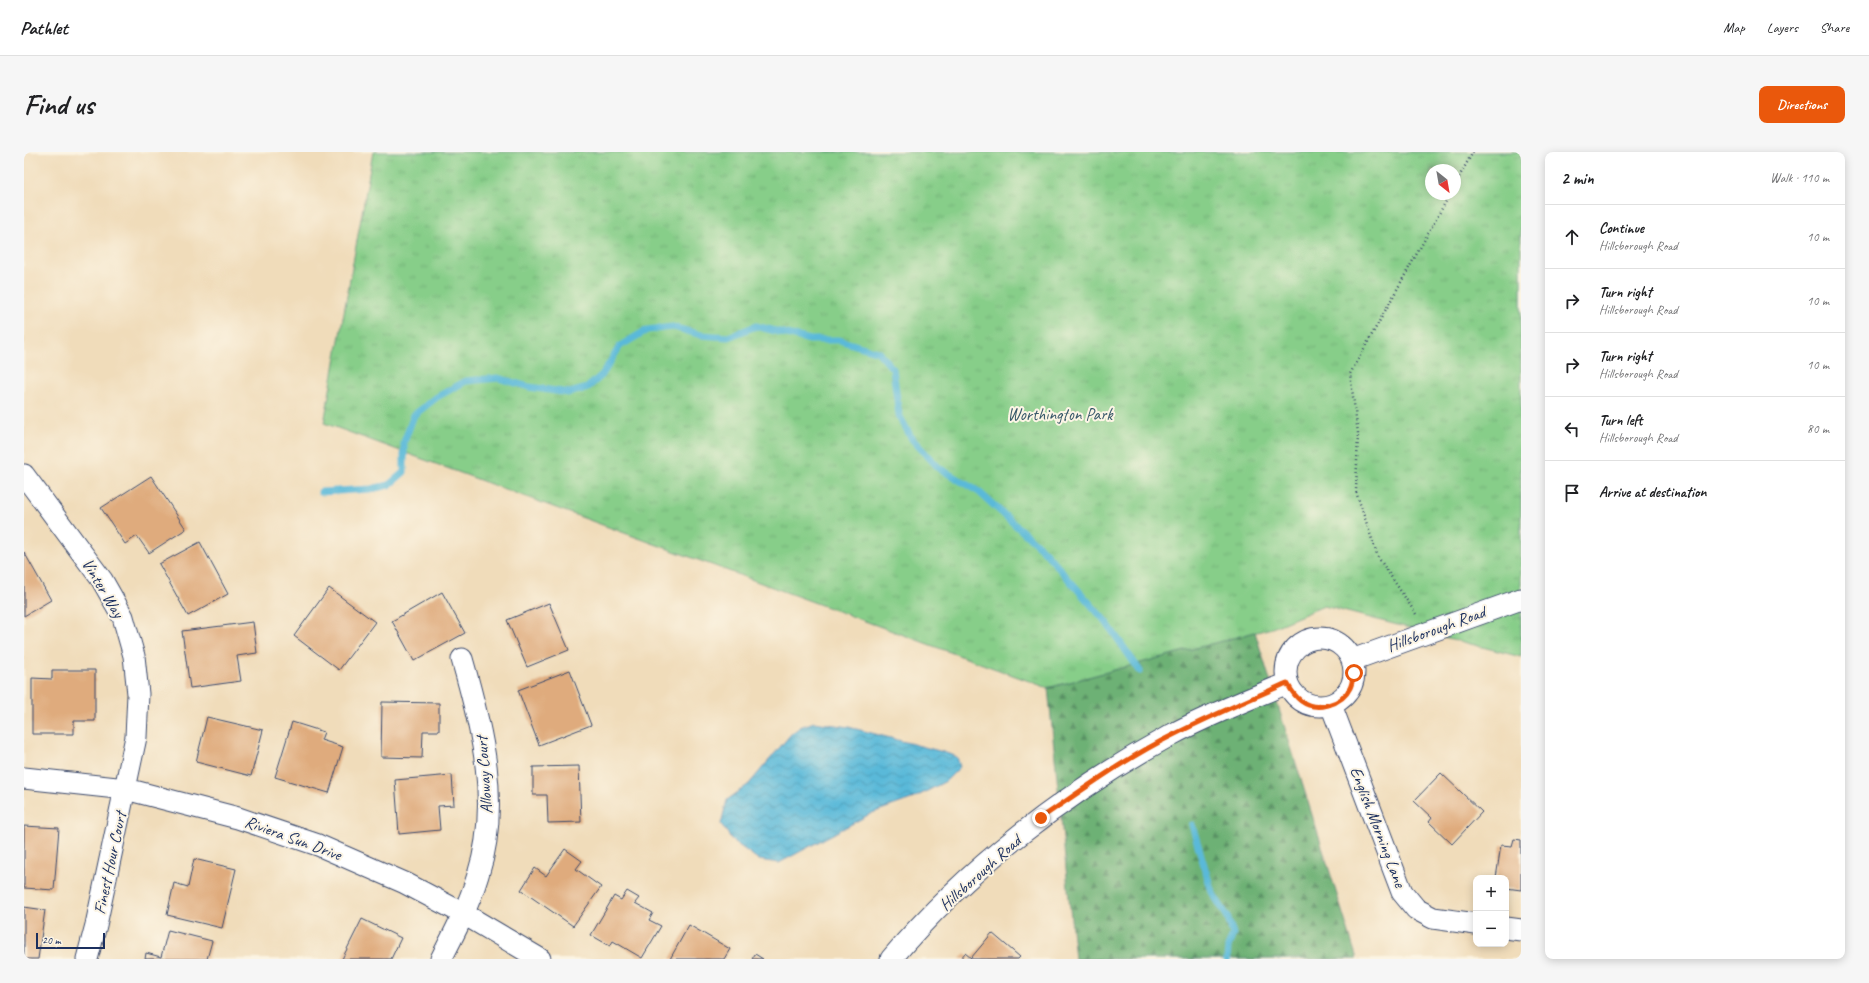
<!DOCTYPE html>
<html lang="en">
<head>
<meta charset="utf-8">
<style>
  body { margin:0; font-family:Caveat,sans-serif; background:#f6f6f6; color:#202124 }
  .controls { position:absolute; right:12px; bottom:12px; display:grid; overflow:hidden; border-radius:8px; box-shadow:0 2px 10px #0003 }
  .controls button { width:36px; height:36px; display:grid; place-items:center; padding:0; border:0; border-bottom:1px solid #e0e0e0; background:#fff; color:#202124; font:20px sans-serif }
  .compass { position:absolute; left:1401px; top:12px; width:36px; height:36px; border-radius:50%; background:#fff; box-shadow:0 2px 10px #0003; rotate:149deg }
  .scale { position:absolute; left:12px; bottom:10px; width:69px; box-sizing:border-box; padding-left:4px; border:2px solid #1b2f5e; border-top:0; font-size:11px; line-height:14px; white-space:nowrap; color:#1b2f5e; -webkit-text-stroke:3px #fcf5e5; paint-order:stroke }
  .stop { position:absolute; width:12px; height:12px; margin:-9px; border:3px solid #ea580c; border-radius:50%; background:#fff }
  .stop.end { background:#ea580c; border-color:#fff; box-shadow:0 1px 4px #0008 }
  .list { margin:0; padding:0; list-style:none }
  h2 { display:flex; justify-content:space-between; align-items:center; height:52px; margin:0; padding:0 16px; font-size:17px }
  h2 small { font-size:13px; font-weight:400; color:#757577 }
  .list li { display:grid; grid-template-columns:26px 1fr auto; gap:12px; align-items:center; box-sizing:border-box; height:64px; padding:0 16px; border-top:1px solid #e0e0e0 }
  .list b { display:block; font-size:15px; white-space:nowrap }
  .list p { margin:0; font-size:13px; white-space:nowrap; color:#757577 }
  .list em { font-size:13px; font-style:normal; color:#757577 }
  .icon { flex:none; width:22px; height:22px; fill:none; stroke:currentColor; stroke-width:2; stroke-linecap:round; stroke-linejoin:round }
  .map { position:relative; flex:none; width:1497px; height:807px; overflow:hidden; border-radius:8px }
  header { display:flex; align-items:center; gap:24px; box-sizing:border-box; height:56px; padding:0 20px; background:#fff; border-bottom:1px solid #e0e0e0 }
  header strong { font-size:19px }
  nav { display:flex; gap:22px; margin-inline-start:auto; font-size:14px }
  .intro { display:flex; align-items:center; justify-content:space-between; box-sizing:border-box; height:96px; padding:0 24px }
  h1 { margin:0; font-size:28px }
  .button { padding:10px 18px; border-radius:8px; background:#ea580c; color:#fff; font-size:14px; font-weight:700 }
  main { display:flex; gap:24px; padding:0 24px }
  aside { flex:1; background:#fff; border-radius:8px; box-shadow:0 2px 10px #0003 }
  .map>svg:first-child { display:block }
  .grass { fill:url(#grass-tufts); stroke:#517e74; fill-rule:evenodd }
  .forest { fill:url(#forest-firs); stroke:#44706a }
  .water { fill:url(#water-waves); stroke:#3a749c }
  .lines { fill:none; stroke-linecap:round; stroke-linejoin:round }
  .stream { stroke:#5ab9d9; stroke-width:7 }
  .building { fill:#dfab7d }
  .street-casing { stroke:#3b496c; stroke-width:23 }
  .path { stroke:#3b496c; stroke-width:2.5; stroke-dasharray:1 3; stroke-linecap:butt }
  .street { stroke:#fff; stroke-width:21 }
  .route { stroke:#ea580c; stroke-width:5 }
  .labels { text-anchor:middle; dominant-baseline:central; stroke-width:4; stroke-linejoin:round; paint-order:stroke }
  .park-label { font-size:17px; fill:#365769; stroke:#fcf5e5 }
  .street-label { font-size:17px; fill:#1b2f5e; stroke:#fcf5e5 }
</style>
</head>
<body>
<header>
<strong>Pathlet</strong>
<nav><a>Map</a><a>Layers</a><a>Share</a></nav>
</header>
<div class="intro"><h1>Find us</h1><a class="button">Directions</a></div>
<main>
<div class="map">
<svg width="1497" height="807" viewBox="0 0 1497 807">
  <defs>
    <pattern id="grass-tufts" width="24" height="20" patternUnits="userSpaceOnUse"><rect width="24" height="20" fill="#87ce89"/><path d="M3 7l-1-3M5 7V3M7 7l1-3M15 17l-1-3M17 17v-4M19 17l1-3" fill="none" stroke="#74b179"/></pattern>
    <pattern id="forest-firs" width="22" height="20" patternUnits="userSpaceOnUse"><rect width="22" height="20" fill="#6db175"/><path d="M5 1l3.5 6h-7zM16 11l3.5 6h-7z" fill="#599063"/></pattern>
    <pattern id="water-waves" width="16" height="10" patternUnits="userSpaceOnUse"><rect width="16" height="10" fill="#5ab9d9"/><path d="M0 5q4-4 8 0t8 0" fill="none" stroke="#4a97b3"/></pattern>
  </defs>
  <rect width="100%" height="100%" fill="#fcf5e5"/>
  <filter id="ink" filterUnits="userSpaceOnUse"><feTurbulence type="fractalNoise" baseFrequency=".025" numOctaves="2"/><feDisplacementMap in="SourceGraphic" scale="8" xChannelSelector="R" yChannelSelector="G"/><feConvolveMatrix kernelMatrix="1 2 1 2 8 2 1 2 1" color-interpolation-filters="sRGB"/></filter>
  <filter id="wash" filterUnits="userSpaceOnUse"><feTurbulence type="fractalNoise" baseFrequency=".012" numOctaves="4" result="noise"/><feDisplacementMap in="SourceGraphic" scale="16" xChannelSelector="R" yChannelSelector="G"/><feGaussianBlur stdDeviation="0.9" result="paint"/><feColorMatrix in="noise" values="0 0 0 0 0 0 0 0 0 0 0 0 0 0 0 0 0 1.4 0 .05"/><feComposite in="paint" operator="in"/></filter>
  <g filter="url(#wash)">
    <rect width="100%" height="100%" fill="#f0dcba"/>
    <path class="grass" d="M349 0H1497V505L1300 454 1248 476 1024 536 300 271ZM1407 18H1431V42H1407Z"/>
    <path class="forest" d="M1231 480 1333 807H1051L1024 536Z"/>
    <path class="water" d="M790 570 825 575 919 600 933 605 936 615 922 629 890 646 848 661 755 711 735 708 709 689 697 672 703 648 725 632 767 582 776 575Z"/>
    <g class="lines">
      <path class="stream" d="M297 340 347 337 365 333 380 320V290L390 263 413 245 442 229 474 226 505 235 545 241 563 236 578 223 596 194 623 178 649 175 677 183 704 185 732 174 786 188H815L854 200 869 217 875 263 888 287 915 316 955 340 1020 399 1082 470 1116 519
        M1168 673 1188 740 1203 764 1209 782 1204 795 1203 807"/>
    </g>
    <g id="blocks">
      <path class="building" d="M127 324 162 377 125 401 113 384 101 392 77 356Z
        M176 390 204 442 164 464 135 412Z
        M0 400 27 448 0 464Z
        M305 436 351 470 315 518 270 484Z
        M418 440 441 481 390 509 368 469Z
        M525 451 545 498 503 515 483 468Z
        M229 470 233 501 213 504 217 529 166 536 158 479Z
        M28 518H71V569H50V582H8V526L28 527Z
        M546 518 567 573 515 593 494 538Z
        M358 550 415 551V579H399L398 606 357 605Z
        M183 565 239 578 227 624 172 610Z
        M268 570 300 580 297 588 319 595 305 641 251 625Z
        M555 614 557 670 524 671 523 643H509V615Z
        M1417 621 1458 660 1428 692 1405 670 1408 666 1390 649Z
        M428 623 430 653 414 654 416 678 375 682 371 628Z
        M0 674 35 676 30 738 0 736Z
        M1490 687 1497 688V738L1482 736V726H1472L1477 693 1488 694Z
        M541 697 558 709 552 717 577 735 549 774 497 738 511 716 522 724Z
        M170 707 212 717 198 776 143 763 150 731 164 735Z
        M603 739 615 746 611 751 629 761 625 768 637 774 618 806 589 789 586 794 567 783 590 744 597 748Z
        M0 755 21 758 14 807H0Z
        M338 767 377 786 367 807H318Z
        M665 773 706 797 700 807H646Z
        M144 778 188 789 183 807H121L122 801 137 805Z
        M968 781 996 805 994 807H936L941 801 947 806Z
        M731 802 739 807H728Z"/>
    </g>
  </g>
  <g filter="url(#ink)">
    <use href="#blocks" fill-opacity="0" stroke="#3b496c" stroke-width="1"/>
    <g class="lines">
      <defs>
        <path id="street" d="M0 323 78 428 99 465 110 504 114 542 112 585 72 773 63 807
          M1262 520a34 34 0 1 1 68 0a34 34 0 1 1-68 0Z
          M1328 508 1497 447
          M1307 553 1378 740 1392 757 1409 766 1452 772
          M0 626 102 637 214 666 294 693 381 731 440 762 516 807
          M1482 776 1497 778
          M417 807C431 780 445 753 454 723 477 652 458 577 438 507
          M867 807C943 716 1043 640 1147 583 1184 563 1224 548 1263 531"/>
      </defs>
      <use href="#street" class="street-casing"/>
      <path class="path" d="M1431 32 1449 0
        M1392 462 1354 405 1332 340 1334 281 1326 222 1426 42"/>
      <use href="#street" class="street"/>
    </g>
  </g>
  <g class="lines" filter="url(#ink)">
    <path class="route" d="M1017 666C1060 637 1102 606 1149 583 1186 564 1224 548 1263 531 1267 538 1270 544 1277 549 1292 560 1318 553 1326 536 1328 532 1329 526 1330 521"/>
  </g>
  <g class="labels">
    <g class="park-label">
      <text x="1036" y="262">Worthington Park</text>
    </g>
    <g class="street-label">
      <text transform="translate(79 436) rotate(59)">Vinter Way</text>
      <text transform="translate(1412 477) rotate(-20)">Hillsborough Road</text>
      <text transform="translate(460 623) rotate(-94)">Alloway Court</text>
      <text transform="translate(1354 675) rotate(69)">English Morning Lane</text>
      <text transform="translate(269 686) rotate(20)">Riviera Sun Drive</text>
      <text transform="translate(86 711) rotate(-78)">Finest Hour Court</text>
      <text transform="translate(956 721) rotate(-42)">Hillsborough Road</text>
    </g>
  </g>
</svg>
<div class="controls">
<button>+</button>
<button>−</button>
</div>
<svg class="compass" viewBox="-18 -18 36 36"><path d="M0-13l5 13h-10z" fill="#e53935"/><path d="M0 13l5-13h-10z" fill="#757577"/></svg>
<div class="scale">20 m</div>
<div class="stop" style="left:1330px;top:521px"></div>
<div class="stop end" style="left:1017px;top:666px"></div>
</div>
<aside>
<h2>2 min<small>Walk · 110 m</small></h2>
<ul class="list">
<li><svg class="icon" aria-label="ahead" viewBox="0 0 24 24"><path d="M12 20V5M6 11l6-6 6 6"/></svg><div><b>Continue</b><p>Hillsborough Road</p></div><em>10 m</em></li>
<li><svg class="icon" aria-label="right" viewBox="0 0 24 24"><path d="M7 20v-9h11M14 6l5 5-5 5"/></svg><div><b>Turn right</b><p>Hillsborough Road</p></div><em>10 m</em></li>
<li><svg class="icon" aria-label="right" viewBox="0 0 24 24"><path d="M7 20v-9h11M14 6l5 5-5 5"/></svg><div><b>Turn right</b><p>Hillsborough Road</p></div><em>10 m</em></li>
<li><svg class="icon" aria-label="left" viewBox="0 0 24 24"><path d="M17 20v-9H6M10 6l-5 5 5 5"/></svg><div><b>Turn left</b><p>Hillsborough Road</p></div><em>80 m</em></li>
<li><svg class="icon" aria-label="arrive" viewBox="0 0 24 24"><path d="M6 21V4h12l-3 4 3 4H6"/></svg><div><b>Arrive at destination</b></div></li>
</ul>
</aside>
</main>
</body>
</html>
